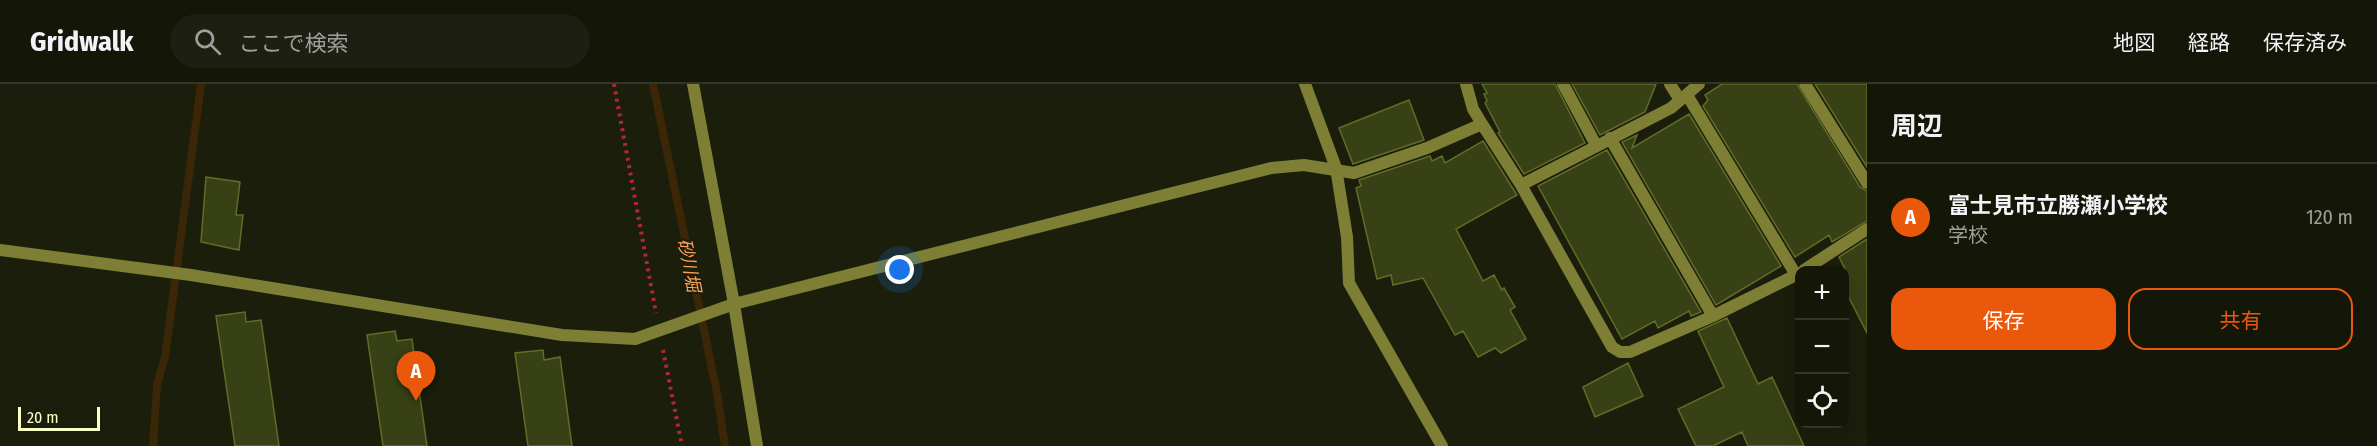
<!DOCTYPE html>
<html lang="ja">
<head>
<meta charset="utf-8">
<style>
  body { margin:0; font-family:"Fira Sans Condensed","Noto Sans JP",sans-serif; background:#1d1f12; color:#f1f3f6 }
  .controls { position:absolute; right:18px; bottom:18px; display:grid; overflow:hidden; border-radius:12px; box-shadow:0 6px 24px #0002 }
  .controls button { width:54px; height:54px; display:grid; place-items:center; padding:0; border:0; border-bottom:2px solid #333529; background:#141608; color:#f1f3f6; font:30px sans-serif }
  .scale { position:absolute; left:18px; bottom:15px; width:82px; box-sizing:border-box; padding-left:6px; border:3px solid #faffc8; border-top:0; font-size:16px; line-height:21px; white-space:nowrap; color:#faffc8; -webkit-text-stroke:4px #1b1e0b; paint-order:stroke }
  .you { position:absolute; left:900px; top:186px; width:21px; height:21px; margin:-15px; border:4px solid #fff; border-radius:50%; background:#1a73e8; box-shadow:0 0 0 9px #1a73e833 }
  .badge { display:grid; place-items:center; width:39px; height:39px; border-radius:50%; background:#ea580c; color:#fff; font-size:20px; font-weight:700 }
  .pin { position:absolute; translate:-50% -50px; filter:drop-shadow(0 2px 3px #0008) }
  .pin::after { content:''; position:absolute; top:32px; width:21px; height:18px; background:inherit; clip-path:polygon(0 0,100% 0,50% 100%) }
  .list { margin:0; padding:0; list-style:none }
  h2 { display:flex; justify-content:space-between; align-items:center; height:78px; margin:0; padding:0 24px; font-size:26px }
  h2 small { font-size:20px; font-weight:400; color:#9d9f9c }
  .list li { display:grid; grid-template-columns:39px 1fr auto; gap:18px; align-items:center; box-sizing:border-box; height:108px; padding:0 24px; border-top:2px solid #333529 }
  .list b { display:block; font-size:22px; white-space:nowrap }
  .list p { margin:0; font-size:20px; white-space:nowrap; color:#9d9f9c }
  .list em { font-size:20px; font-style:normal; color:#9d9f9c }
  .actions { display:flex; gap:12px; padding:18px 24px }
  .actions a { flex:1; padding:14px 0; border:2px solid #ea580c; border-radius:18px; text-align:center; font-size:21px; color:#ea580c }
  .actions .main { background:#ea580c; color:#fff }
  .icon { flex:none; width:33px; height:33px; fill:none; stroke:currentColor; stroke-width:2; stroke-linecap:round; stroke-linejoin:round }
  .map { position:relative; flex:none; width:1867px; height:362px; overflow:hidden }
  header { display:flex; align-items:center; gap:36px; box-sizing:border-box; height:84px; padding:0 30px; background:#141608; border-bottom:2px solid #333529 }
  header strong { font-size:28px }
  nav { display:flex; gap:33px; margin-inline-start:auto; font-size:21px }
  .search { width:420px; height:54px; background:#1d1f12; display:flex; align-items:center; gap:15px; box-sizing:border-box; padding:0 21px; border-radius:33px; color:#9d9f9c; font-size:22px }
  main { display:flex }
  aside { flex:1; background:#141608 }
  .map>svg:first-child { display:block }
  .lines { fill:none; stroke-linecap:round; stroke-linejoin:round }
  .stream { stroke:#3b2707; stroke-width:8 }
  .building { fill:#384016; stroke:#606d27; stroke-width:1.5 }
  .path { stroke:#b32732; stroke-width:4; stroke-dasharray:3 4.5; stroke-linecap:butt }
  .service { stroke:#7e7f34; stroke-width:12 }
  .minor { stroke:#7e7f34; stroke-width:12 }
  .labels { text-anchor:middle; dominant-baseline:central; stroke-width:4.5; stroke-linejoin:round; paint-order:stroke }
  .water-label { font-size:18px; font-style:italic; fill:#ffa156; stroke:#1b1e0b }
</style>
</head>
<body>
<header>
<strong>Gridwalk</strong>
<div class="search"><svg class="icon" aria-label="search" viewBox="0 0 24 24"><circle cx="10" cy="10" r="6"/><path d="M15 15l6 6"/></svg>ここで検索</div>
<nav><a>地図</a><a>経路</a><a>保存済み</a></nav>
</header>
<main>
<div class="map">
<svg width="1867" height="362" viewBox="0 0 1867 362">
  <rect width="100%" height="100%" fill="#1b1e0b"/>
  <g class="lines">
    <path class="stream" d="M653 0 717 309 725 362
      M153 362 157 301 165 273 201 0"/>
  </g>
  <path class="building" d="M1482 0H1555L1585 59 1524 90 1498 49 1500 48 1485 19 1487 17 1484 10 1487 9Z
    M1572 0H1656L1645 28 1600 51Z
    M1722 0H1797L1860 103 1867 107V137L1832 158 1829 151 1795 173 1703 22 1708 16 1705 11Z
    M1815 0H1867V83Z
    M1409 16 1424 56 1353 80 1339 44Z
    M1689 30 1781 182 1716 221 1622 58 1637 51 1632 64Z
    M1483 57 1517 111 1456 145 1483 197 1494 191 1502 206 1504 204 1515 223 1510 226 1526 255 1501 269 1495 264 1478 273 1463 247 1455 251 1423 194 1393 201 1391 191 1377 195 1356 104 1361 102 1359 96 1430 72 1432 77 1442 72 1445 79Z
    M1607 66 1701 228 1691 232 1689 227 1658 244 1655 237 1622 255 1538 102Z
    M206 93 240 98 236 131H243L239 166 201 158Z
    M1867 155V249L1845 206V185L1839 173Z
    M245 228 246 238 261 236 279 362H235L216 232Z
    M1727 234 1758 300 1772 293 1804 362H1748L1742 348 1713 362H1696L1678 325 1724 303 1698 247Z
    M395 247 397 257 412 255 427 362H383L367 251Z
    M543 266 544 276 560 273 572 362H528L515 269Z
    M1628 279 1643 312 1595 333 1583 303Z"/>
  <g class="lines">
    <path class="path" d="M614 0 656 229
      M663 266 682 362"/>
    <path class="service" d="M1563 0 1596 61
      M1670 0 1680 16
      M1805 0 1867 99"/>
    <path class="minor" d="M693 0 734 220 757 362
      M1305 0 1336 84 1347 153 1349 199 1442 362
      M1466 0 1473 25 1482 40
      M1687 11 1796 191
      M1610 54 1713 232
      M1521 101 1671 24 1699 0
      M0 166 191 191 562 251 635 255 734 220 1271 84 1304 81 1354 89 1427 64 1482 40 1521 101 1612 263 1620 268H1630L1713 232 1800 189
      M1804 186 1867 145"/>
  </g>
  <g class="labels">
    <g class="water-label">
      <text transform="translate(689 181) rotate(79)">砂川堀</text>
    </g>
  </g>
</svg>
<div class="controls">
<button>+</button>
<button>−</button>
<button><svg class="icon" aria-label="locate" viewBox="0 0 24 24"><circle cx="12" cy="12" r="6"/><path d="M12 2v4M12 18v4M2 12h4M18 12h4"/></svg></button>
</div>
<div class="scale">20 m</div>
<div class="you"></div>
<div class="pin badge" style="left:416px;top:317px">A</div>
</div>
<aside>
<h2>周辺<small></small></h2>
<ul class="list">
<li><span class="badge">A</span><div><b>富士見市立勝瀬小学校</b><p>学校</p></div><em>120 m</em></li>
</ul>
<div class="actions"><a class="main">保存</a><a>共有</a></div>
</aside>
</main>
</body>
</html>
